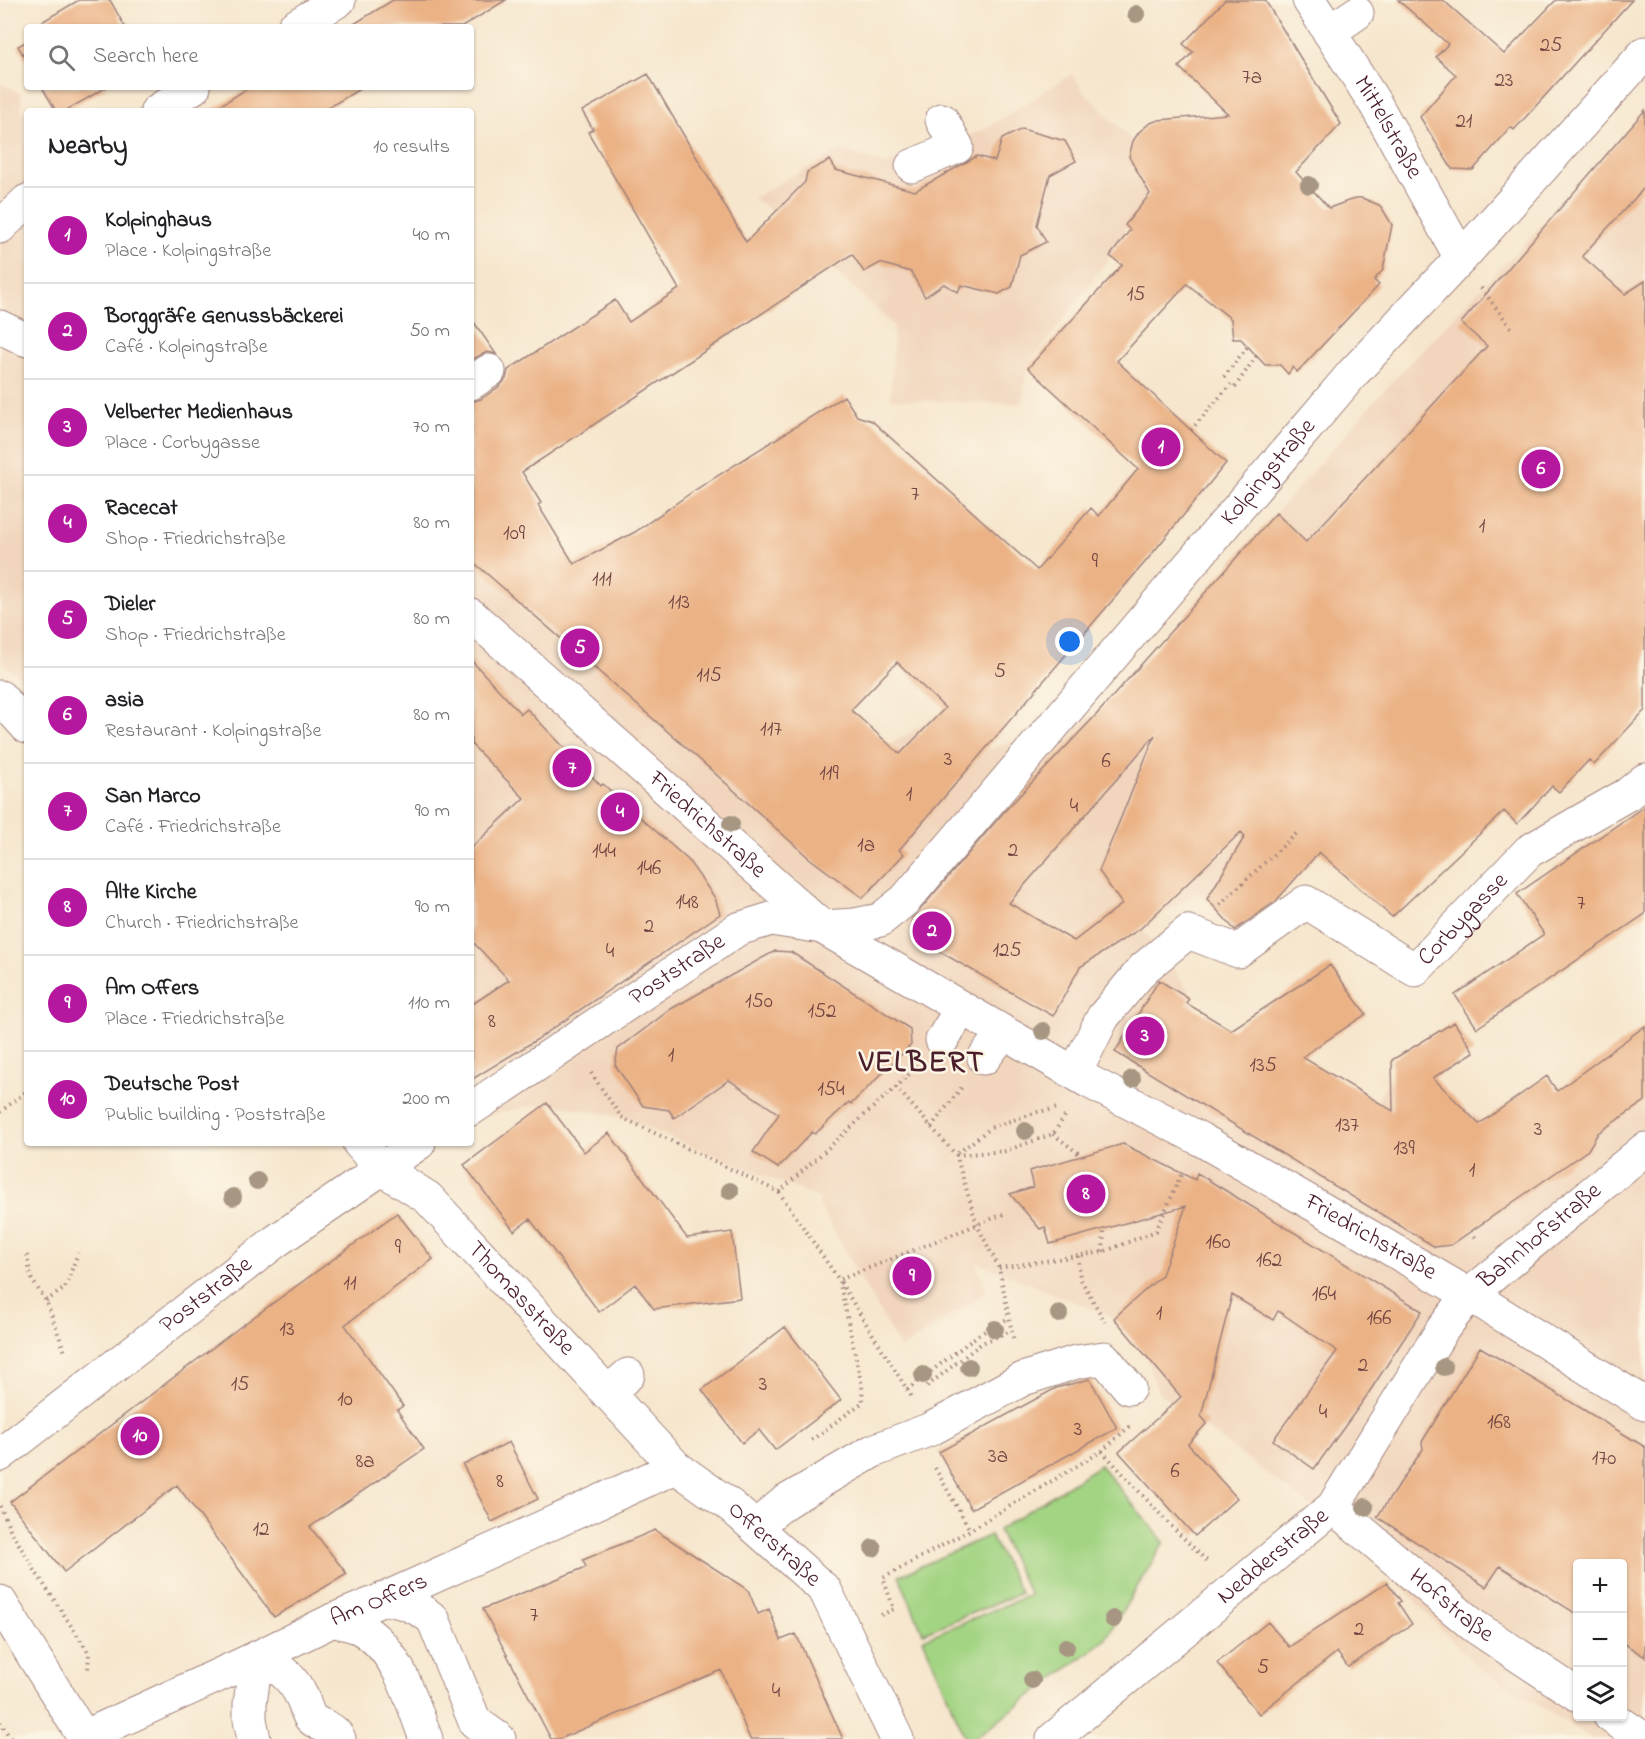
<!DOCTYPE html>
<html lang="en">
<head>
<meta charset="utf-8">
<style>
  body { margin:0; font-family:"Indie Flower",sans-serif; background:#f6f6f6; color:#202124 }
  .controls { position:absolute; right:18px; bottom:18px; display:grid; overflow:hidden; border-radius:6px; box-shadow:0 2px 4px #0004 }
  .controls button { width:54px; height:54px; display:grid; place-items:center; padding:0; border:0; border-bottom:2px solid #e0e0e0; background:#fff; color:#202124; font:30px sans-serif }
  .you { position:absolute; left:1070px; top:642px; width:21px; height:21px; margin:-15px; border:4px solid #fff; border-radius:50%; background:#1a73e8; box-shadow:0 0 0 9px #1a73e833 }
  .badge { display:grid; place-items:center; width:39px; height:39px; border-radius:50%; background:#b5179e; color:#fff; font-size:20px; font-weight:700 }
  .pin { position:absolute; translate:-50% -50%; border:3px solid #fff; box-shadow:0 2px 6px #0006 }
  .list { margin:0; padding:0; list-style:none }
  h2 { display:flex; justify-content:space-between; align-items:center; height:78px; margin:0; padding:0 24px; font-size:26px }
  h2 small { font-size:20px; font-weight:400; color:#757577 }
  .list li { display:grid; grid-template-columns:39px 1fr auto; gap:18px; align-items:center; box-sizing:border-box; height:96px; padding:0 24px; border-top:2px solid #e0e0e0 }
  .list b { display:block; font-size:22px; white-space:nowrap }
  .list p { margin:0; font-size:20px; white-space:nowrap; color:#757577 }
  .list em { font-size:20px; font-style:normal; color:#757577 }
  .icon { flex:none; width:33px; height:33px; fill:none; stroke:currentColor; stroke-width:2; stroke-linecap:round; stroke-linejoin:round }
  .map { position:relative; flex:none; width:1645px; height:1739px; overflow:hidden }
  .search { position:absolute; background:#fff; box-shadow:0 2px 4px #0004; left:24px; top:24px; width:450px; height:66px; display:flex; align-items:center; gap:15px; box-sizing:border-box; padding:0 21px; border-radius:6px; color:#757577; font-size:22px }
  .panel { position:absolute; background:#fff; box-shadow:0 2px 4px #0004; left:24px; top:108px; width:450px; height:1038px; border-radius:6px }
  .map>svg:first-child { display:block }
  .built { fill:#f1d5bc; fill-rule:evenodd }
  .green { fill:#a3d483; stroke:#767a57; stroke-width:1.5 }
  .building { fill:#ebb286; fill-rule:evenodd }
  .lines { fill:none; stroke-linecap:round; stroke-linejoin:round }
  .minor-casing { stroke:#a0827c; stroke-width:35 }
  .major-casing { stroke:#a0827c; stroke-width:35 }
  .path { stroke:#a0827c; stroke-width:4; stroke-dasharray:1.5 4.5; stroke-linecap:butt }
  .minor { stroke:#fff; stroke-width:33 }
  .major { stroke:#fff; stroke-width:33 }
  .tree { fill:#a69682 }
  .labels { text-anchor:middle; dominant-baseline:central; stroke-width:5; stroke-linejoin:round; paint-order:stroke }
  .number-label { font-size:21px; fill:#724442 }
  .street-label { font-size:24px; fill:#4a1f2b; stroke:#fcf5e5 }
  .district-label { font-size:30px; font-weight:bold; letter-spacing:1.5px; fill:#4a1f2b; stroke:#fcf5e5 }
</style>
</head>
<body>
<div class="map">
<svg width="1645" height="1739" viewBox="0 0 1645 1739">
  <rect width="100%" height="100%" fill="#fcf5e5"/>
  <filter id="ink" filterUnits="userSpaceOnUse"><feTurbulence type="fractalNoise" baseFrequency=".0167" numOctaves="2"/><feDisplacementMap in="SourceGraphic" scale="12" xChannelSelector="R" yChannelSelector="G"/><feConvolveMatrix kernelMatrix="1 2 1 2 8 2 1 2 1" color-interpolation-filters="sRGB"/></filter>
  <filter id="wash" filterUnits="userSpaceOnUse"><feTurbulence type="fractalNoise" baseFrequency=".008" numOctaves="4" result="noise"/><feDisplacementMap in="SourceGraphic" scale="24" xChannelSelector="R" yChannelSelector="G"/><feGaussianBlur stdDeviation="1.35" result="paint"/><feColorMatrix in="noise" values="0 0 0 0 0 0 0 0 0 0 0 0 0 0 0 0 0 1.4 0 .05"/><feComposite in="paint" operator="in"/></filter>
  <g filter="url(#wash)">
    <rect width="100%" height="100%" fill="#f6e6cd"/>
    <path class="built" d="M1072 74 1082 90 1133 141 1156 189 1125 225V236L1028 368 1022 404 891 399 894 326 774 213 753 198 842 149 885 165 982 131Z
      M0 83 21 93 27 183V684L0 660Z
      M1645 116V709L1594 765 1588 760 1559 792 1552 786 1517 824 1503 809 1392 917 1280 819 1206 898 1198 892 1142 928 1194 997 1193 1021 1231 1030 1330 965 1366 1014 1310 1052 1304 1046 1285 1051 1344 1099 1351 1086 1377 1101 1392 1076V1060L1454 1022 1474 1052 1434 1078 1462 1108 1484 1121 1547 1076 1557 1090 1645 1026V1739H1592L1476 1666 1365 1547 1158 1392 1144 1353 1114 1318 976 1262 987 1292 901 1349 818 1203 821 1199 621 1117 547 1103 471 1119V450L523 474 541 503 539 505 574 564 635 532 695 490 782 651 890 745 941 712 985 750 1097 714 1389 385ZM1578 1564H1622V1716H1578Z"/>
    <path class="green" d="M1100 1465 1164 1542 1105 1640 973 1739H966L923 1639 1030 1595 998 1530Z
      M990 1535 1021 1593 923 1633 899 1576Z"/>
    <g id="blocks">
      <path class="building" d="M79 0H110L125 27H33Z
        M393 0H506L462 27H349Z
        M1225 0H1265L1341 124 1296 172 1329 208 1356 198H1362L1379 205 1382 208 1392 225 1383 270 1374 280 1379 285 1297 372 1293 367 1288 374 1280 365H1265L1241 339H1233L1231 319 1187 284 1117 361 1226 463 1147 560 899 850 904 854 863 898 809 858 690 751 471 560V402L481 399 500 386 506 379 508 370 615 300 629 322 679 289 588 132 593 129 582 111 648 74 746 242 805 182 807 172 830 160 836 170 915 191 977 156 995 161 1002 139 1022 129 1065 141 1076 161 1050 175 1037 225 1046 242 1020 255 1012 287 999 294 961 285 958 292 944 284 925 297 911 272 880 263 864 272 852 254 522 472 541 503 538 505 574 564 635 532 695 490 844 396 857 416 872 421 1037 570 1091 508 1099 516 1138 469 1028 368 1122 265 1110 256 1130 230 1125 225 1150 194 1129 157 1133 141 1139 132 1150 123 1159 120 1228 114 1179 67 1193 52 1183 44ZM897 662 945 708 900 754 851 710Z
        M1398 0H1443L1504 54 1556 0H1632L1514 130 1511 127 1473 170 1452 169 1420 117 1456 75 1436 57 1448 44Z
        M27 41V61L18 46Z
        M42 87H107L65 111H56Z
        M250 87H363L323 111H211Z
        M1645 110V187L1582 256 1625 294 1645 281V710L1594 765 1589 760 1559 792 1552 786 1517 824 1504 811 1392 917 1319 852 1276 901 1235 930 1207 899 1245 836 1241 832 1140 929 1080 967 1053 1016 914 937 912 919 1003 813 1097 714 1276 513 1306 542 1487 346 1461 323ZM1155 735 1099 871 1122 904 1074 941 1009 903Z
        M471 318 496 354 487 352 471 360Z
        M471 660 521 714 527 709 601 786 603 784 688 860 715 898 720 914 536 1040 471 1080V1005L509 980 471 940V848L524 798 471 744Z
        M1645 806V914L1477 1028 1455 995 1544 934 1517 894Z
        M775 951 791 952 910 1029 911 1045 851 1104 849 1102 815 1134 812 1132 778 1168 753 1152 779 1114 729 1080 674 1118 669 1110 643 1106 615 1065 618 1049 671 1009Z
        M1330 965 1366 1014 1302 1057 1393 1111 1392 1060 1454 1022 1474 1052 1433 1078 1479 1124 1547 1076 1557 1091 1645 1026V1101L1598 1133 1588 1150 1532 1189 1451 1245 1435 1247 1115 1052 1159 980 1189 999 1186 1003 1231 1030Z
        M547 1103 584 1152 609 1133 687 1238 732 1232 740 1298 654 1309 635 1284 599 1312 530 1219 514 1231 464 1165Z
        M1123 1144 1195 1180 1197 1173 1422 1311 1366 1397 1314 1469 1273 1440 1337 1351 1278 1311 1273 1320 1232 1295 1201 1416 1207 1423 1188 1444 1237 1498 1195 1536 1119 1452 1181 1397 1114 1318 1162 1275 1186 1206 1050 1244 1045 1227 1040 1229 1010 1194 1033 1187 1029 1171Z
        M397 1213 433 1259 345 1325 403 1406 397 1410 424 1449 310 1527 347 1574 274 1617 177 1485 64 1572 10 1502 240 1327Z
        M785 1327 841 1400 775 1450 759 1430 742 1443 702 1390Z
        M1480 1347 1645 1447V1657L1623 1643V1563H1578V1615L1500 1566 1486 1587 1377 1517 1423 1449 1422 1442Z
        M1090 1379 1117 1428 971 1509 939 1452 1056 1388Z
        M509 1442 538 1499 492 1522 463 1465Z
        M655 1530 748 1590 758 1614 769 1609 781 1640 796 1634 843 1739H750L721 1670 559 1739H551L483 1609 586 1567 583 1560Z
        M1387 1582 1401 1601 1398 1603 1412 1624 1348 1667 1337 1652 1259 1714 1217 1663 1268 1622 1289 1647Z"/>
    </g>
  </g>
  <g filter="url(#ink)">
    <use href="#blocks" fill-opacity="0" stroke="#a0827c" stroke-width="1.5"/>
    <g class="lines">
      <defs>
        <g id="minor">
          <path id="s1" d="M1309 0 1376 105 1461 258"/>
          <path d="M294 27 339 0"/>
          <path d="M1329 32 1357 13"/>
          <path d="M157 111 194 87"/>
          <path d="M912 166 957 147 942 120"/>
          <path d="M0 227 27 201"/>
          <path d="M0 327 27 340"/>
          <path d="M471 383 489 371"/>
          <path id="s2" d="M471 615 822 927 1088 1081 1200 1139 1367 1235 1488 1306 1645 1404"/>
          <path d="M0 697 27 727"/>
          <path d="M942 1040 961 1009"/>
          <path d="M984 1058 1003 1033"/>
          <path id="s3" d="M1075 1073 1103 1017 1144 968 1188 932 1238 951 1306 902 1415 970 1529 851 1628 794 1645 780"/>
          <path id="s4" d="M471 1109 738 929 771 919 822 927 855 925 880 920 905 900 1353 373 1461 258 1645 53"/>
          <path id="s5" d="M359 1143 381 1168 428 1198 676 1467 731 1506 825 1590 897 1739"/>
          <path d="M607 1393 628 1375"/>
          <path id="s6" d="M0 1455 276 1241 419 1143"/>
          <path id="s7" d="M1333 1507 1474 1626 1578 1695"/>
          <path d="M755 1527 785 1502 873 1451 931 1429 1023 1379 1076 1362 1104 1358 1129 1388"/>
          <path d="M384 1599C404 1601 417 1607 433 1619L475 1722 499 1739"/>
          <path d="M333 1620C341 1623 352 1624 360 1628 399 1650 411 1700 426 1739"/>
          <path d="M256 1658C279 1666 292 1676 303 1699 305 1705 307 1712 310 1717 318 1727 334 1726 339 1739"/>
          <path d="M1610 1716 1644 1739"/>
          <path id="s8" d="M86 1739 84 1737 256 1658 333 1620 384 1599 676 1467"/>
          <path d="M254 1739 250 1720V1704L256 1658"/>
          <path id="s9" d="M1053 1739 1333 1507 1442 1330 1469 1295 1645 1149"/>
        </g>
        <path id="major" d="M0 1602 85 1739"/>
      </defs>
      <use href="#minor" class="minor-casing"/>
      <use href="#major" class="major-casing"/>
      <path class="path" d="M1481 288 1512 329
        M1224 377 1248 346
        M1235 387 1257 355
        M1191 430 1231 384
        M1220 904 1297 833
        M591 1073 621 1117 779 1192 839 1280 862 1386 863 1402 809 1442
        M896 1087 956 1155 977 1225 999 1268 1014 1342
        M0 1112 27 1091
        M931 1127 962 1087
        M1053 1134 1082 1156
        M958 1153 992 1127 1038 1112 1058 1108
        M956 1155 1005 1151 1053 1134 1067 1113
        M779 1192 896 1087 918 1065
        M1471 1231 1477 1240
        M1103 1252 1104 1229
        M27 1255 31 1278 46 1301 65 1352
        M1078 1256 1080 1278 1105 1322
        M999 1268 1103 1252 1156 1231 1182 1173
        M46 1301 65 1288 78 1253
        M927 1386 982 1343 1011 1331
        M907 1390 978 1335 1009 1318
        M911 1396 839 1280 1006 1213
        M1102 1451 1171 1526 1209 1563
        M935 1468 970 1530
        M0 1506 11 1531 37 1574 89 1653 88 1671
        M881 1615 894 1609 883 1578 970 1530 1102 1451 1130 1426
        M0 1722 11 1739"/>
      <use href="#minor" class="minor"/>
      <use href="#major" class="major"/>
    </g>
    <g class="tree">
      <circle cx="1136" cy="14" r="9"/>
      <circle cx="1309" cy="185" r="9"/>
      <circle cx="731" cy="824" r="9"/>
      <circle cx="1043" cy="1031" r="9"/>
      <circle cx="1132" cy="1079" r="9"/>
      <circle cx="1025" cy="1131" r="9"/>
      <circle cx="257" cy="1181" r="9"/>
      <circle cx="730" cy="1191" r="9"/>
      <circle cx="233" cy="1197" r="9"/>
      <circle cx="1059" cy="1314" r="9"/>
      <circle cx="995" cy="1329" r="9"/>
      <circle cx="969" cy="1367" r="9"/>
      <circle cx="1444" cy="1367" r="9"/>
      <circle cx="923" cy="1375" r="9"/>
      <circle cx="1365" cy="1507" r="9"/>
      <circle cx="873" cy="1548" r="9"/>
      <circle cx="1113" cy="1619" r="9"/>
      <circle cx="1066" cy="1647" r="9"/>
      <circle cx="1032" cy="1680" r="9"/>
    </g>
  </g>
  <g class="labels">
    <g class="number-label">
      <text x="1551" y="46">25</text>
      <text x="1252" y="78">7a</text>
      <text x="1504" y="81">23</text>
      <text x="1464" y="122">21</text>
      <text x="1136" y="295">15</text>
      <text x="915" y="495">7</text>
      <text x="1482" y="527">1</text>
      <text x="514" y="534">109</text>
      <text x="1095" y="562">9</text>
      <text x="602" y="580">111</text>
      <text x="679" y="603">113</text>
      <text x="1000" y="672">5</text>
      <text x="709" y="676">115</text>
      <text x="771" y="730">117</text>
      <text x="948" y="760">3</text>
      <text x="1106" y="762">6</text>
      <text x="829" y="774">119</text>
      <text x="909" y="795">1</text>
      <text x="1074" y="807">4</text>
      <text x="866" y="846">1a</text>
      <text x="1013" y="851">2</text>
      <text x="604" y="852">144</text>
      <text x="649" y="869">146</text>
      <text x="687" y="903">148</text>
      <text x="1581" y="904">7</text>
      <text x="649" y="927">2</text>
      <text x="1007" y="951">125</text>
      <text x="610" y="952">4</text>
      <text x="759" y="1002">150</text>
      <text x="822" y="1012">152</text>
      <text x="492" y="1022">8</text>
      <text x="671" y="1056">1</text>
      <text x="1263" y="1066">135</text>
      <text x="831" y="1090">154</text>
      <text x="1347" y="1126">137</text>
      <text x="1538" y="1130">3</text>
      <text x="1404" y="1149">139</text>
      <text x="1472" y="1171">1</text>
      <text x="1218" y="1243">160</text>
      <text x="398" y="1248">9</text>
      <text x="1269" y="1261">162</text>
      <text x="350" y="1284">11</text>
      <text x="1324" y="1295">164</text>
      <text x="1159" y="1314">1</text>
      <text x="1379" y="1319">166</text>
      <text x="287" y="1330">13</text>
      <text x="1363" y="1366">2</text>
      <text x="240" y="1385">15</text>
      <text x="763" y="1385">3</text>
      <text x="345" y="1400">10</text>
      <text x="1323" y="1413">4</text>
      <text x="1499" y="1423">168</text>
      <text x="1078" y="1430">3</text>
      <text x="998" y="1457">3a</text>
      <text x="1604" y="1459">170</text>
      <text x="365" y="1462">8a</text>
      <text x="1175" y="1472">6</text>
      <text x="500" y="1482">8</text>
      <text x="261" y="1530">12</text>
      <text x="534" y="1616">7</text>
      <text x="1359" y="1630">2</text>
      <text x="1263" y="1668">5</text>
      <text x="776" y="1692">4</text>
    </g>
    <g class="street-label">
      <text stroke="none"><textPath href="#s1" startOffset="150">Mittelstraße</textPath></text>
      <text stroke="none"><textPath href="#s4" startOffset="1060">Kolpingstraße</textPath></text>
      <text stroke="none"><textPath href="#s2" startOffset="316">Friedrichstraße</textPath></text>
      <text stroke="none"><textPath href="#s3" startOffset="519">Corbygasse</textPath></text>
      <text stroke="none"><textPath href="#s4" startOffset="249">Poststraße</textPath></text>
      <text stroke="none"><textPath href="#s9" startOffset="708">Bahnhofstraße</textPath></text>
      <text stroke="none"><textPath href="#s2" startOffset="1100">Friedrichstraße</textPath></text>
      <text stroke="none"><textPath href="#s6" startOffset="261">Poststraße</textPath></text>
      <text stroke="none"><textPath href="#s5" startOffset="226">Thomasstraße</textPath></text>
      <text stroke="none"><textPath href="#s5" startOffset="580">Offerstraße</textPath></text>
      <text stroke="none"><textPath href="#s9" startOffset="286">Nedderstraße</textPath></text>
      <text stroke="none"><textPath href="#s8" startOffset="328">Am Offers</textPath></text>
      <text stroke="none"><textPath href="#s7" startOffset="154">Hofstraße</textPath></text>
    </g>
    <g class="district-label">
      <text x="922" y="1064">VELBERT</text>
    </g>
  </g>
</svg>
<div class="controls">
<button>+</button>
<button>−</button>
<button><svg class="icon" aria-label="layers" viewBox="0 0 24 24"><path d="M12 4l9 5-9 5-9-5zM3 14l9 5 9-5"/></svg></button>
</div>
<div class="you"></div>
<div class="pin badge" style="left:1161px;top:447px">1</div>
<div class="pin badge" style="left:932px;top:931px">2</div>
<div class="pin badge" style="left:1145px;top:1036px">3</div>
<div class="pin badge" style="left:620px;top:812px">4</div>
<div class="pin badge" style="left:580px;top:648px">5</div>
<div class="pin badge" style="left:1541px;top:469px">6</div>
<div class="pin badge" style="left:572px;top:768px">7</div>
<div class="pin badge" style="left:1086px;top:1194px">8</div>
<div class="pin badge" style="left:912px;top:1276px">9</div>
<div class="pin badge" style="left:140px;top:1436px">10</div>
<div class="search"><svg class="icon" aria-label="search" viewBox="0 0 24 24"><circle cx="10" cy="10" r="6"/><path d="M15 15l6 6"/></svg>Search here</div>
<section class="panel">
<h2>Nearby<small>10 results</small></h2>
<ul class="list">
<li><span class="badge">1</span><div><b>Kolpinghaus</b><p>Place · Kolpingstraße</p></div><em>40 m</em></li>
<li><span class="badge">2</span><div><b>Borggräfe Genussbäckerei</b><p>Café · Kolpingstraße</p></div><em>50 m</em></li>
<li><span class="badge">3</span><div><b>Velberter Medienhaus</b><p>Place · Corbygasse</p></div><em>70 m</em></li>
<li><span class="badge">4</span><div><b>Racecat</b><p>Shop · Friedrichstraße</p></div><em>80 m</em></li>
<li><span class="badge">5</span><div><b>Dieler</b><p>Shop · Friedrichstraße</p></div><em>80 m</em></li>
<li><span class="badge">6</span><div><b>asia</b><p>Restaurant · Kolpingstraße</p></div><em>80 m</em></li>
<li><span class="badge">7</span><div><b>San Marco</b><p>Café · Friedrichstraße</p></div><em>90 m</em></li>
<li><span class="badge">8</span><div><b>Alte Kirche</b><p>Church · Friedrichstraße</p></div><em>90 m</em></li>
<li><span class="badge">9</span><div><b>Am Offers</b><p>Place · Friedrichstraße</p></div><em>110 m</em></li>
<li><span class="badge">10</span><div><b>Deutsche Post</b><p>Public building · Poststraße</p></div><em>200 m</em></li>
</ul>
</section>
</div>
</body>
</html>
